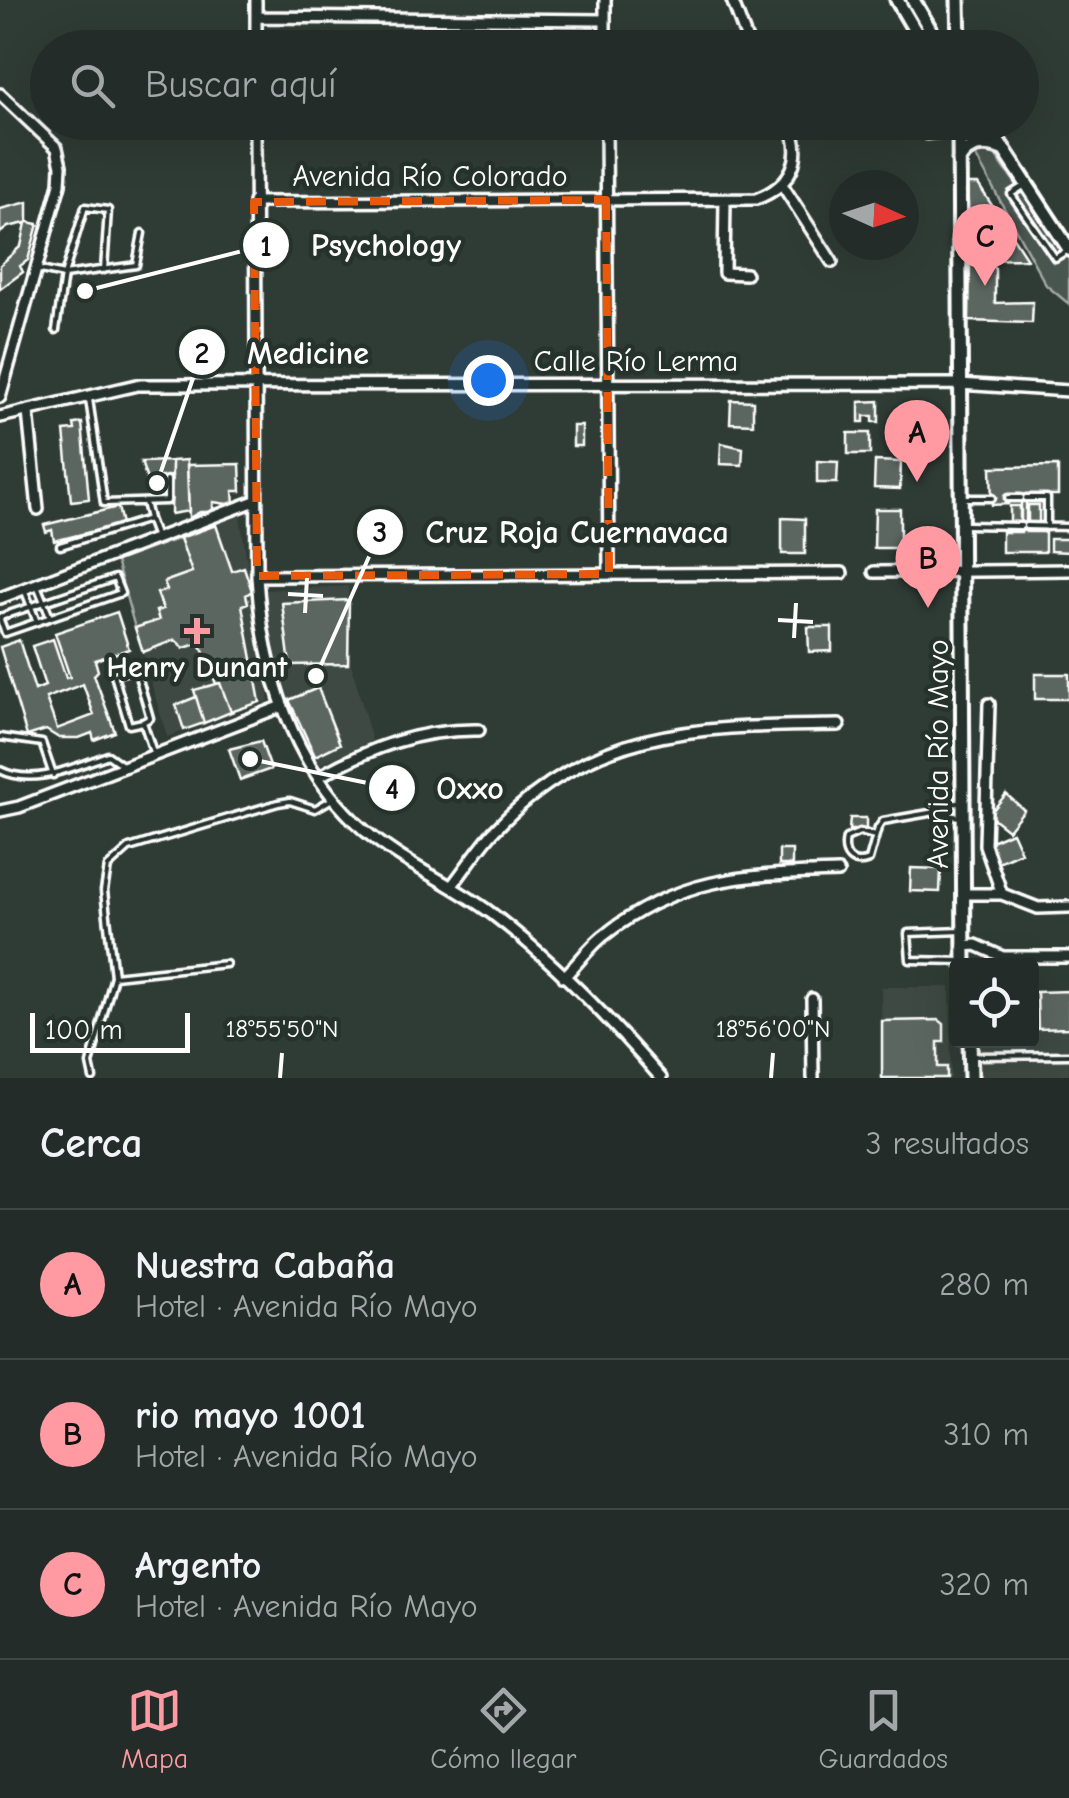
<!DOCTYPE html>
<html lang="es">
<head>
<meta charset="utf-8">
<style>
  body { margin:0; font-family:"Comic Neue",sans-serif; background:#2b3430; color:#f1f3f6 }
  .controls { position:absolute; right:30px; bottom:30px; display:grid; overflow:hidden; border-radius:10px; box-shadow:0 10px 40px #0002 }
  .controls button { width:90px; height:90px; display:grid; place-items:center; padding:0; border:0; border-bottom:2px solid #404845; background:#232c28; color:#f1f3f6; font:50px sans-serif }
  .compass { position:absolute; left:829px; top:170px; width:90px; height:90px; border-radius:50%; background:#232c28; box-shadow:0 10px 40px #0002; rotate:93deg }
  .scale { position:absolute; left:30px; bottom:25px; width:160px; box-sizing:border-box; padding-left:10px; border:5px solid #fff; border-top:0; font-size:28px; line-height:35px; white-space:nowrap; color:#fff; -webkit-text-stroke:8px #26332d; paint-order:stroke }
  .you { position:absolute; left:488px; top:380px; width:35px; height:35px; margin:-25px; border:8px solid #fff; border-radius:50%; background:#1a73e8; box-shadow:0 0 0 15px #1a73e833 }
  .badge { display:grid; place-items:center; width:65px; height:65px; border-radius:50%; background:#ff9aa2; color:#111; font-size:32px; font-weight:700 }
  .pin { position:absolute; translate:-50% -82px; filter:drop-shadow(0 2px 5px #0008) }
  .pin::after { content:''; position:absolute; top:52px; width:35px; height:30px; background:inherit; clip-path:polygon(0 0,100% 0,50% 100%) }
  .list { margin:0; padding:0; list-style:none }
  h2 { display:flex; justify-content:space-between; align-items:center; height:130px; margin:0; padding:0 40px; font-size:42px }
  h2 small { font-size:32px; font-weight:400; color:#a3a7a8 }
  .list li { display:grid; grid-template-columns:65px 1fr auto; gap:30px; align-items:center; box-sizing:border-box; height:150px; padding:0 40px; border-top:2px solid #404845 }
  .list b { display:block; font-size:38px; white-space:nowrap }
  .list p { margin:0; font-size:32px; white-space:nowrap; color:#a3a7a8 }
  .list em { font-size:32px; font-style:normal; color:#a3a7a8 }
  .icon { flex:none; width:55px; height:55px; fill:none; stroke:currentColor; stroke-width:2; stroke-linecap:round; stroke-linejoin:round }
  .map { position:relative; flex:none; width:1069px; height:1078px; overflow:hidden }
  .search { position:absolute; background:#232c28; box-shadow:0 10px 40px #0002; left:30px; right:30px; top:30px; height:110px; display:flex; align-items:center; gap:25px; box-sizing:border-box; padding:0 35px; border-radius:55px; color:#a3a7a8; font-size:38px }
  .sheet { height:580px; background:#232c28 }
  nav { display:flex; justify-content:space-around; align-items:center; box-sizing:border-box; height:140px; border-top:2px solid #404845; background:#232c28; font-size:28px; color:#a3a7a8 }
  nav a { display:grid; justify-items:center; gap:5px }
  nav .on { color:#ff9aa2 }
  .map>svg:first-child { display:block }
  .built { fill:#3c4842 }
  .green { fill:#4a544f; stroke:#a4aaa7; stroke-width:2.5 }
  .building { fill:#5b6661; stroke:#fff; stroke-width:2.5; fill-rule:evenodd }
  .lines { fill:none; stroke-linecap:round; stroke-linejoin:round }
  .lane-casing { stroke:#fff; stroke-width:11 }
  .street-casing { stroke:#fff; stroke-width:16 }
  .secondary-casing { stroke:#fff; stroke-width:19 }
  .lane { stroke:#26332d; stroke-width:4 }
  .street { stroke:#26332d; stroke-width:9 }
  .secondary { stroke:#26332d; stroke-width:11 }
  .marked { fill:none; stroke:#e8590c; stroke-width:8; stroke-dasharray:20 12; stroke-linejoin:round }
  .ticks { fill:none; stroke:#fff; stroke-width:4 }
  .poi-dot { fill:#ff9aa2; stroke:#26332d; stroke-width:4 }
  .labels { text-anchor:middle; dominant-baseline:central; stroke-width:9; stroke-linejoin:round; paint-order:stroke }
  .street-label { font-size:30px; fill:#fff; stroke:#26332d }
  .poi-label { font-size:30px; font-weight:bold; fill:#fff; stroke:#26332d }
  .ticks-label { font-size:25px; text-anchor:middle; fill:#fff; stroke:#26332d; stroke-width:9; stroke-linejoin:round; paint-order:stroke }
  .leader { fill:none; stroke:#fff; stroke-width:4 }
  .callout-dot { fill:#fff; stroke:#26332d; stroke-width:4 }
  .mark-label { font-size:30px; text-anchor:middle; font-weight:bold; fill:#111 }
  .callout-label { font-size:32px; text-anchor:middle; font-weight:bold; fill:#fff; stroke:#26332d; stroke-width:9; stroke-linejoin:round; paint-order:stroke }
</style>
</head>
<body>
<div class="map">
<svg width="1069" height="1078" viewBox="0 0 1069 1078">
  <rect width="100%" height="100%" fill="#2f3b35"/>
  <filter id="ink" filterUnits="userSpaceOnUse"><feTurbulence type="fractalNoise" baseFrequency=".01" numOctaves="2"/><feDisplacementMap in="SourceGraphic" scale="20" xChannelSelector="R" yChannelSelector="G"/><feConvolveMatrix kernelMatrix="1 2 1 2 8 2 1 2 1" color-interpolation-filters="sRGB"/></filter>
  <g filter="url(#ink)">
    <path class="built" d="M240 516 269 701 167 737 116 561Z
      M348 586 351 663 372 741 318 765 274 667 261 590Z
      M881 987H950L951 1078H882Z
      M1069 991V1078H977L976 1041 1032 1040V992Z"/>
    <path class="green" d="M983 139 1069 256V304L1046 285 967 140Z
      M180 538 192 572 164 582 167 590 158 593 163 609 156 611 159 620 135 628 116 561Z"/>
    <path class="building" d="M967 184H978L1027 259 970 260 966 264 963 259 965 242 970 241Z
      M28 202V222L38 224 28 260 20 266 23 272 0 289V265L21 246 26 223 8 227 0 233V209Z
      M970 260H986L995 269V303L1033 302 1032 323 969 321Z
      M731 400 753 401V424L730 423Z
      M879 401V422H873V416H864V422H859V402Z
      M82 423 89 499 71 501 64 431 75 430 74 424Z
      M573 426H582V446H573Z
      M848 433H870V454H848Z
      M721 443 743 448 742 465 720 464Z
      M187 460 189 511 171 514 172 461Z
      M172 461V476L153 478V483H148L141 462Z
      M817 461 838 462 837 483H817Z
      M875 461 901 462 900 489 874 488Z
      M240 464 241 491H233L234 505 213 502V512H200L189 518 187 465Z
      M1058 466V495H1026V532H1045V552H1002V532H1021V495H1008V504L992 505 991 467Z
      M1028 505H1039V523H1028Z
      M1010 506H1020V524H1010Z
      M118 507 122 524 54 541 52 530 46 532 44 525Z
      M875 509H900V548H874Z
      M782 518 805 519V554H782Z
      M216 525 232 571 244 567 252 591 246 595 248 603 242 605 260 702 231 712 220 683 216 684 200 643 184 648 175 640 143 652 135 628 159 620 156 611 163 609 157 593 167 590 164 582 192 572 180 538Z
      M1050 539H1069V552L1050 551Z
      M349 600 348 664 290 665 282 603Z
      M117 612 129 649 95 660 98 671 94 675 115 732 94 740 92 733 79 738H59L46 730 27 736 0 647 19 640 35 690 45 686 32 646 53 639 66 678 70 677 55 633ZM83 684 94 715 57 729 46 698Z
      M808 627H832V651L809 652Z
      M1035 674H1069V699H1035Z
      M220 683 231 712 204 723 194 690Z
      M318 688 340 744 315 756 289 700Z
      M196 697 204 723 184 730 176 705Z
      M261 741 271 769 240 780 229 749Z
      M1006 794 1024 810 1008 830 989 815Z
      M850 818H866V830H849Z
      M1012 832 1021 852 998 862 989 842Z
      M779 850H792V865H779Z
      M911 868 941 869 940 892 910 891Z
      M1069 991V1028L1038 1029 1037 992Z
      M1032 992H1037L1038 1029H1032Z
      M939 1020 944 1024V1042H938V1067H947V1078H882V1021Z"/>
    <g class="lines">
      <defs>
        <path id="lane" d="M923 122 927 136 954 133
          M1025 185 1011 194 1055 258 1068 250
          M36 269 64 275 56 330
          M104 270 108 210 85 207 64 275 136 265 142 233
          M89 399 104 503 167 501V480
          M966 498H992
          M1008 498H1021
          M1026 498H1047V527
          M149 519 156 538
          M966 525 1021 526
          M1026 526 1069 527
          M60 546 149 519 145 502
          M37 585 50 617
          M24 589 37 622
          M0 617 115 578 121 593 5 633 0 620
          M143 722 129 725 114 675 136 669 150 718 143 722 153 752
          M0 737 42 743 53 775
          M0 770C34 787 74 767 108 755L125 767
          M935 812 959 817
          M875 836 860 832 846 838C842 855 851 867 869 860L878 828 883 821 935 812 947 805 962 802
          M963 931 908 933 910 960 963 961
          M114 976 226 964
          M975 1056 1069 1055
          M93 1078 90 1064 114 976 104 891 108 867 129 848 278 803 290 801 315 809 334 798"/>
        <path id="street" d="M605 0V48
          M732 0 750 48
          M256 17 605 20
          M256 48V0
          M0 94 57 148 61 166 60 184 0 397
          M255 122 257 576C262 667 292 767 364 830 402 863 451 883 491 913 554 961 610 1019 661 1078
          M606 122 609 574
          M783 186 832 262
          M725 199 724 273 746 274
          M254 202 756 199C791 186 806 157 788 122
          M28 412 38 509
          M0 417 137 385 959 384 1069 391
          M874 572 1069 570
          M257 576 842 573
          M0 598 255 501
          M989 704 985 845 1002 894
          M318 777C369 748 419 729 479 730
          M0 811 19 807 283 706
          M451 887C465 869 478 849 493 832 594 724 703 727 839 725
          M963 894H1002L1038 908 1069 907
          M963 946 976 945 1003 957H1069
          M564 977C577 964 588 949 602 937 678 876 746 875 838 872
          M812 999 813 1078"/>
        <path id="secondary" d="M897 0 925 48
          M913 0 941 48
          M958 0 959 48
          M959 122 964 966
          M986 122 1069 249
          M959 160C969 143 985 143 1002 149
          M970 1040 971 1078"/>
      </defs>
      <use href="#lane" class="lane-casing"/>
      <use href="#street" class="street-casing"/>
      <use href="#secondary" class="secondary-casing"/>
      <use href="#lane" class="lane"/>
      <use href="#street" class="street"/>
      <use href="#secondary" class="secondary"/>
    </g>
  </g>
  <path class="marked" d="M606 200 609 574 257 576 254 202Z"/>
  <path class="ticks" d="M288 594 323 596M305 613 307 578M778 620 813 622M794 638 796 603M280 1078 282 1053M771 1078 773 1053"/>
  <path class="poi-dot" d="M192 616h10v10h10v10h-10v10h-10v-10h-10v-10h10z"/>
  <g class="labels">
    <g class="street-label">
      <text x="430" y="176">Avenida Río Colorado</text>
      <text x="636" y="361">Calle Río Lerma</text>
      <text transform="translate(938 754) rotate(-90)">Avenida Río Mayo</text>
    </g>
    <g class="poi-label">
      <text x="197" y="667">Henry Dunant</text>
    </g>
  </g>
  <g class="ticks-label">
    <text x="282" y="1037">18°55'50"N</text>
    <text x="773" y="1037">18°56'00"N</text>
  </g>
  <path class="leader" d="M85 291L266 245M157 483L202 352M316 676L380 532M250 759L392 788"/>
  <g class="callout-dot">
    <circle cx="85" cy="291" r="10"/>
    <circle cx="157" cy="483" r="10"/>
    <circle cx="316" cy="676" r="10"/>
    <circle cx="250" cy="759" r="10"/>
    <circle cx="266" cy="245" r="25"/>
    <circle cx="202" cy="352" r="25"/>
    <circle cx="380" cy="532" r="25"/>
    <circle cx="392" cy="788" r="25"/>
  </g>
  <g class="mark-label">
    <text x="266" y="256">1</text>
    <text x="202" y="363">2</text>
    <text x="380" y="542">3</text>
    <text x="392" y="799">4</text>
  </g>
  <g class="callout-label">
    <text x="386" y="256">Psychology</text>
    <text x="308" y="364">Medicine</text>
    <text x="577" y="543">Cruz Roja Cuernavaca</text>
    <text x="470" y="799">Oxxo</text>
  </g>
</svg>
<div class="controls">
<button><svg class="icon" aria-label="locate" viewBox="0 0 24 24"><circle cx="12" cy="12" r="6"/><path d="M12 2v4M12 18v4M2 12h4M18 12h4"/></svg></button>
</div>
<svg class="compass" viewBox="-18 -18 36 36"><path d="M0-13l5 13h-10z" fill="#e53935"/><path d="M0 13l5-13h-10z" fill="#a3a7a8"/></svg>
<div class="scale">100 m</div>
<div class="you"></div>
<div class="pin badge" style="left:917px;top:482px">A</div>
<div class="pin badge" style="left:928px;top:608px">B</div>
<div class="pin badge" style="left:985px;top:286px">C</div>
<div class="search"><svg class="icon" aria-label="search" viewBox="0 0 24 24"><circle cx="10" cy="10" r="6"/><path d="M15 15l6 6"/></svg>Buscar aquí</div>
</div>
<section class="sheet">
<h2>Cerca<small>3 resultados</small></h2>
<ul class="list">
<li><span class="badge">A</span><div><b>Nuestra Cabaña</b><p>Hotel · Avenida Río Mayo</p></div><em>280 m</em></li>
<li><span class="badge">B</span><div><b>rio mayo 1001</b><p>Hotel · Avenida Río Mayo</p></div><em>310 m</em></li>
<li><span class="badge">C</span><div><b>Argento</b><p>Hotel · Avenida Río Mayo</p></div><em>320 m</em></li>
</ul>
</section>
<nav>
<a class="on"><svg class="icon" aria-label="map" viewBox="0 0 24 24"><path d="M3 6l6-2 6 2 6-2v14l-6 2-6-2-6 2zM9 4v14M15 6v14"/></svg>Mapa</a>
<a><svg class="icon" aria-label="directions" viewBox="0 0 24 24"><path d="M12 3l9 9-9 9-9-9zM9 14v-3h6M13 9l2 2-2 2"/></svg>Cómo llegar</a>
<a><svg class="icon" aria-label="saved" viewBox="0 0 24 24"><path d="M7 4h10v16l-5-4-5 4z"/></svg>Guardados</a>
</nav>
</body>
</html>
